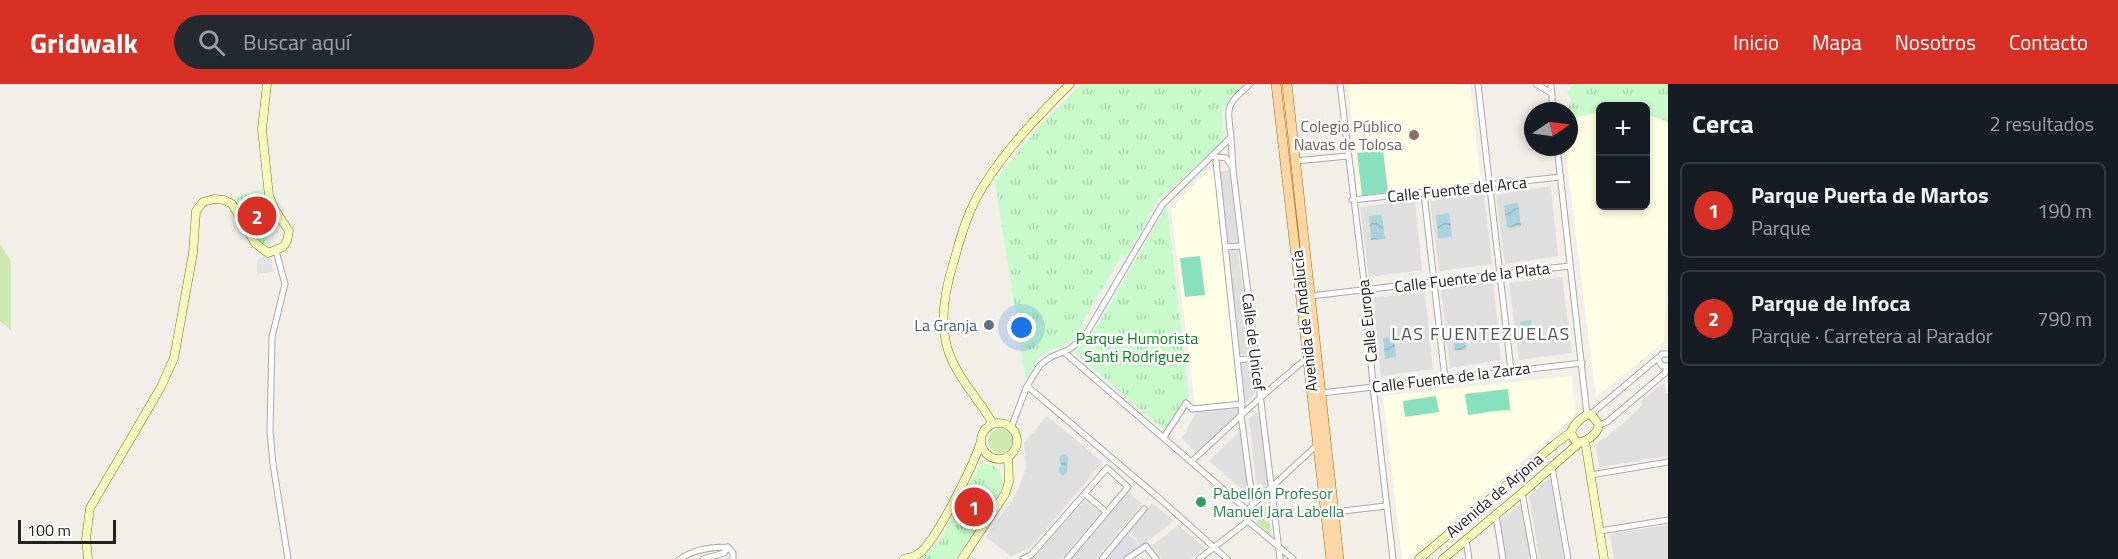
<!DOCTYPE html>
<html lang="es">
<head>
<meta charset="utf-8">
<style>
  body { margin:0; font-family:"Titillium Web",sans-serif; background:#242831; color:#f1f3f6 }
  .controls { position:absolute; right:18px; top:18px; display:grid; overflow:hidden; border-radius:9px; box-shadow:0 3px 9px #0003 }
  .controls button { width:54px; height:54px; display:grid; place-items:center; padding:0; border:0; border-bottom:2px solid #363941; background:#171b24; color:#f1f3f6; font:30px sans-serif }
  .compass { position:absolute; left:1524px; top:18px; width:54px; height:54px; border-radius:50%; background:#171b24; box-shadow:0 3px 9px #0003; rotate:77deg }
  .scale { position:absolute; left:18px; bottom:15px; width:98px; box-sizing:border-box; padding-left:6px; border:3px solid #222; border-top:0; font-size:16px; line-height:21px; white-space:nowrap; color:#222; -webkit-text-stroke:4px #fff; paint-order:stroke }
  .you { position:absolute; left:1022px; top:244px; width:21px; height:21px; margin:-15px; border:4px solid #fff; border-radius:50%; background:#1a73e8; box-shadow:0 0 0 9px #1a73e833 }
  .badge { display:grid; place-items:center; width:39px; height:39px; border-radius:50%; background:#d93025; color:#fff; font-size:20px; font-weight:700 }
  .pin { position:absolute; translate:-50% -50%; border:3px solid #fff; box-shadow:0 2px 6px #0006 }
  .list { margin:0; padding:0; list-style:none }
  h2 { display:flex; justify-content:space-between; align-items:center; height:78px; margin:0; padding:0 24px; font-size:26px }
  h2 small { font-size:20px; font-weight:400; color:#9ea1a6 }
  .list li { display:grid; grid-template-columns:39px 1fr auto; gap:18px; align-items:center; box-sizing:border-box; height:96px; margin:0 12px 12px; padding:0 12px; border:2px solid #363941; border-radius:9px }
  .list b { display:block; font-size:22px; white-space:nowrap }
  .list p { margin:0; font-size:20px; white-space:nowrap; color:#9ea1a6 }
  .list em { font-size:20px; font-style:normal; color:#9ea1a6 }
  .icon { flex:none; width:33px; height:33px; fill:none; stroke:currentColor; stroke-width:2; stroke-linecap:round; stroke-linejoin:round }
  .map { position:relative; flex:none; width:1668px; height:475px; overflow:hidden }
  header { display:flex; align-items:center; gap:36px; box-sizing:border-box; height:84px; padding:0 30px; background:#d93025; color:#fff }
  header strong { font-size:28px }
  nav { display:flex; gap:33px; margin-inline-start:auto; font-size:21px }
  .search { width:420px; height:54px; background:#242831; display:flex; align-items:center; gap:15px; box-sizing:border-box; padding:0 21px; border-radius:33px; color:#9ea1a6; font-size:22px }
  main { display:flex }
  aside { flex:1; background:#171b24 }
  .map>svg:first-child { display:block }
  .residential { fill:#e0dfdf }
  .education { fill:#ffffe5 }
  .grass { fill:#cdebb0 }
  .park { fill:url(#park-tufts) }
  .garden { fill:url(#garden-dots) }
  .pitch { fill:#88e0be }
  .parking { fill:#e2e2e2 }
  .plaza { fill:#dddde8 }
  .water { fill:url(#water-waves) }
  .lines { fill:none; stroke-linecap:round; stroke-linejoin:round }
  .street-casing { stroke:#a9a9a9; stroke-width:7 }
  .secondary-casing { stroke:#707d05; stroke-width:9 }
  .primary-casing { stroke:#a06b00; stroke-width:10 }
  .street { stroke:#fff; stroke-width:5 }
  .secondary { stroke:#f7fabf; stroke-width:8 }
  .primary { stroke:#fcd6a4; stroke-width:9 }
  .education-dot { fill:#8d6e63; stroke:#fff; stroke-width:2 }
  .service-dot { fill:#5c6f8a; stroke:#fff; stroke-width:2 }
  .leisure-dot { fill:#2e9e5b; stroke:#fff; stroke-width:2 }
  .labels { text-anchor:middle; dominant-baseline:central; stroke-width:5; stroke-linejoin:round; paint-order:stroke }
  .education-label { font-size:16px; fill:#785e54; stroke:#fff; text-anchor:end }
  .street-label { font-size:16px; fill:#222; stroke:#fff }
  .service-label { font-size:16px; fill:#4e5e75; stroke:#fff; text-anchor:end }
  .park-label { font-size:16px; fill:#0c8416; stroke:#fff }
  .leisure-label { font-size:16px; fill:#27864d; stroke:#fff; text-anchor:start }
  .neighbourhood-label { font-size:18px; letter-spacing:1.5px; fill:#555; stroke:#fff }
</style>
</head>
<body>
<header>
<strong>Gridwalk</strong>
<div class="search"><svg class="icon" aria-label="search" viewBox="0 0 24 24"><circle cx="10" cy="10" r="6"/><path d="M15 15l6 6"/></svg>Buscar aquí</div>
<nav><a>Inicio</a><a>Mapa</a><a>Nosotros</a><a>Contacto</a></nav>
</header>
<main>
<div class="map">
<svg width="1668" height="475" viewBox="0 0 1668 475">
  <defs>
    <pattern id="park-tufts" width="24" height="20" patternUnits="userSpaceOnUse" patternTransform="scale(1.5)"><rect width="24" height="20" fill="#c8facc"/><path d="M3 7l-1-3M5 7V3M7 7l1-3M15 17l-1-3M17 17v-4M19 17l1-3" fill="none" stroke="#acd6af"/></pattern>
    <pattern id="garden-dots" width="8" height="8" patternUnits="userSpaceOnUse" patternTransform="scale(1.5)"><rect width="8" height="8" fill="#cdebb0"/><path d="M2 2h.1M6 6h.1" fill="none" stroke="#b0c997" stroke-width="1.8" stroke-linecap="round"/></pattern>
    <pattern id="water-waves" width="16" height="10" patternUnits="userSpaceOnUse" patternTransform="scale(1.5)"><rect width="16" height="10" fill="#aad3df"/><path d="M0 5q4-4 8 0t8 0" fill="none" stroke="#92b5bf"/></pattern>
  </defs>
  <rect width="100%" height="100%" fill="#f2efe9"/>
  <path class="residential" d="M1229 86 1238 159 1227 160 1219 88Z
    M1551 102 1558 172 1505 180 1496 111Z
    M1484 110 1492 180 1439 187 1430 117Z
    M1415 116 1422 186 1369 193 1360 123Z
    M1238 166 1250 270 1240 271 1228 167Z
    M1562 193 1572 269 1519 276 1509 199Z
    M1493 196 1501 276 1450 284 1441 204Z
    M1425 208 1433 285 1381 292 1373 214Z
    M1252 279 1255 309 1246 318 1241 280Z
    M1664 299 1666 309H1668V372L1599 383 1596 360 1599 359V357L1605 354 1627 336 1642 322 1641 317Z
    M1240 323 1241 331 1198 371 1182 354 1197 327Z
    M1262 326 1272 404 1257 407 1249 334Z
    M1047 332 1103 378 1030 464 1011 472 986 453 1015 412 1026 385 1024 359Z
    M1243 344 1252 414 1209 377Z
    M1551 393 1564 475H1539L1529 412Z
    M1128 408 1142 420 1096 475H1071Z
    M1085 416 1101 429 1061 475H1031L1034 473Z
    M1152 419 1174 437 1140 463 1136 454 1128 448Z
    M1522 421 1531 475H1506L1500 437 1517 422Z
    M1178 441 1205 464 1191 475H1162L1152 462Z
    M1668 441V475H1614L1610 450Z"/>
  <path class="education" d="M1349 0H1470L1481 100 1358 114Z
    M1600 29V122H1646V30L1668 38V139L1664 258 1596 313 1565 63H1569V38L1583 31Z
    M1207 87 1215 89 1238 317 1195 321 1171 125Z
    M1572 292 1575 328 1572 334 1448 441 1406 475H1402L1383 312Z"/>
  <path class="grass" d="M0 160 11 177V246L0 237Z
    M988 357a12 12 0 1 1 24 0a12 12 0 1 1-24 0Z"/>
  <path class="park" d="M1081 0H1244L1222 24 1224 52 1217 63 1158 116 1126 173 1122 171 1082 238 1086 241 1071 258 1045 269 1038 275 1026 296 995 97 1041 40Z
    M1574 0H1668V38L1646 30V22H1600V29L1583 31 1569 38V27H1565L1568 25 1571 15 1567 8Z
    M262 105 271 140 264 142 269 159 267 162 260 157 235 115 246 109Z
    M1167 122 1189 312 1164 346 1074 268 1090 253 1098 241Z
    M985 380C997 380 1004 391 1001 403 997 420 966 459 954 475H921L940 457 977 386Z"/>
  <path class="garden" d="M1266 414 1271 451H1270C1259 441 1251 437 1259 421L1262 425 1267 420 1265 416Z"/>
  <path class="pitch" d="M1383 66 1388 108 1362 112 1357 69Z
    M1200 172 1205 211 1185 213 1180 174Z
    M1508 305 1510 326C1496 326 1483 329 1468 331L1465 310Z
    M1436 312 1439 328 1405 333 1403 317Z"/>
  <path class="parking" d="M265 168 270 169 273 188 257 190V176L264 172Z"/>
  <path class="plaza" d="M1128 450 1135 455 1139 463 1124 475H1106Z"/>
  <path class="water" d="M1518 119 1521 142 1507 144 1504 121Z
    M1449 129 1452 153 1438 154 1436 131Z
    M1382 131 1385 155 1371 156 1369 132Z
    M1531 236 1533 257 1522 259 1520 238Z
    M1464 245 1466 265 1455 267 1453 246Z
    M1394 253 1396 273 1385 275 1383 254Z
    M1062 370H1066L1068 374 1067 389 1063 392 1058 387 1061 381 1059 373Z"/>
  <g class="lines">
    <defs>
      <path id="street" d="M1340 0 1365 206 1373 302 1393 475
        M1478 0 1511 286
        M1536 0 1551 9
        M1551 0 1553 27
        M1231 53 1233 86 1280 475
        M1557 63 1587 331
        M1213 72 1226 74 1231 81
        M1216 77 1242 320 1241 331 1253 421
        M1295 77 1348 72
        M1424 109 1445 295
        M1352 116 1561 93
        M1225 163 1242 162
        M276 167 285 200 272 253 270 348 273 380 288 475
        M1302 213 1570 182
        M1064 268 1247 426 1248 437
        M1668 270H1662L1658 275 1662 282H1668
        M1238 276 1255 274
        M1027 302 1160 415 1227 475
        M1321 309 1582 279
        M1591 330 1659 273
        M1599 341 1607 338 1665 289 1668 282
        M1011 344 1027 302 1040 281 1051 273 1070 265 1085 252 1162 121 1231 53C1227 20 1226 22 1250 0
        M1164 353 1186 319 1192 325 1242 320
        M1192 377 1261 313 1307 274
        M1552 383 1568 475
        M1591 391 1668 378
        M1522 409 1534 475
        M1085 410 1106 428
        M1247 426 1317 361
        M1334 428 1386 422
        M1496 432 1503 475
        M1248 437 1293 475
        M1600 447 1668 436
        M1466 456 1469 475
        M680 475C694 465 712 463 728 463L733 469V475
        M703 475 724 469 728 463
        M1023 475 1031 471 1107 384 1128 403 1067 475
        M1102 475 1144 425
        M1127 475 1146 462 1156 475
        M1199 475 1248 437"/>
      <path id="secondary" d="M1591 330 1599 341C1597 350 1588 356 1579 359L1574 355 1571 348C1574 340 1583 331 1591 330Z
        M981 357a18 18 0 1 1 36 0a18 18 0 1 1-36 0Z
        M993 340C979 315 957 294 948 266 939 237 945 206 954 177 961 151 969 124 984 101 1007 64 1039 31 1070 0
        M1585 357 1604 475
        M88 475 86 455 90 424 161 303 174 274 193 169 196 127 203 118 214 115 224 116 232 120 255 159 268 169 283 163 287 157 289 147 275 126 269 112 262 45 267 0
        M904 475C908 474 914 473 918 470 935 460 975 378 981 357
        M962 475 1005 410 1009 398 1008 372
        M1419 475 1555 360 1571 348
        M1443 475 1522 409 1579 359"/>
      <path id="primary" d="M1276 0 1331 475
        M1287 0 1339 475"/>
    </defs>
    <use href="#street" class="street-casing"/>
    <use href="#secondary" class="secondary-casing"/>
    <use href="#primary" class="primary-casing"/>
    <use href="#street" class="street"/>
    <use href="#secondary" class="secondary"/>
    <use href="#primary" class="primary"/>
  </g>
  <circle class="education-dot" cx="1414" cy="51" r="6"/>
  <circle class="service-dot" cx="989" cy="241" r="6"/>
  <circle class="leisure-dot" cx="1201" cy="418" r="6"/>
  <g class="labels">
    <g class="education-label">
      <text x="1402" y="42">Colegio Público<tspan x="1402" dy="18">Navas de Tolosa</tspan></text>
    </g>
    <g class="street-label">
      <text transform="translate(1457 105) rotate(-6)">Calle Fuente del Arca</text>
      <text transform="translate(1472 193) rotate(-7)">Calle Fuente de la Plata</text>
      <text transform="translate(1304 237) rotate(-96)">Avenida de Andalucía</text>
      <text transform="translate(1367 237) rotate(-96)">Calle Europa</text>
      <text transform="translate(1254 258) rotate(83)">Calle de Unicef</text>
      <text transform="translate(1451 293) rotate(-7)">Calle Fuente de la Zarza</text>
      <text transform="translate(1494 411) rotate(-40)">Avenida de Arjona</text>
    </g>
    <g class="service-label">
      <text x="977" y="241">La Granja</text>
    </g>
    <g class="park-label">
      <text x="1137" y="254">Parque Humorista<tspan x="1137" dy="18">Santi Rodríguez</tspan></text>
    </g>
    <g class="leisure-label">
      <text x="1213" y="409">Pabellón Profesor<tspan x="1213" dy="18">Manuel Jara Labella</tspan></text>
    </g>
    <g class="neighbourhood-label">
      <text x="1481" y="249">LAS FUENTEZUELAS</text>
    </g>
  </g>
</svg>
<div class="controls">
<button>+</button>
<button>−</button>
</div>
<svg class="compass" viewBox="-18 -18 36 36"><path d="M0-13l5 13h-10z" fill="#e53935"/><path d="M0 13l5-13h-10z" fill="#9ea1a6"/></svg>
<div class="scale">100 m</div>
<div class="you"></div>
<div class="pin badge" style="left:974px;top:423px">1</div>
<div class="pin badge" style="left:257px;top:132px">2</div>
</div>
<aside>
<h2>Cerca<small>2 resultados</small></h2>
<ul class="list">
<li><span class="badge">1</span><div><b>Parque Puerta de Martos</b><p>Parque</p></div><em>190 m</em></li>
<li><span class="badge">2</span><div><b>Parque de Infoca</b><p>Parque · Carretera al Parador</p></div><em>790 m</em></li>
</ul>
</aside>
</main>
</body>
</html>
